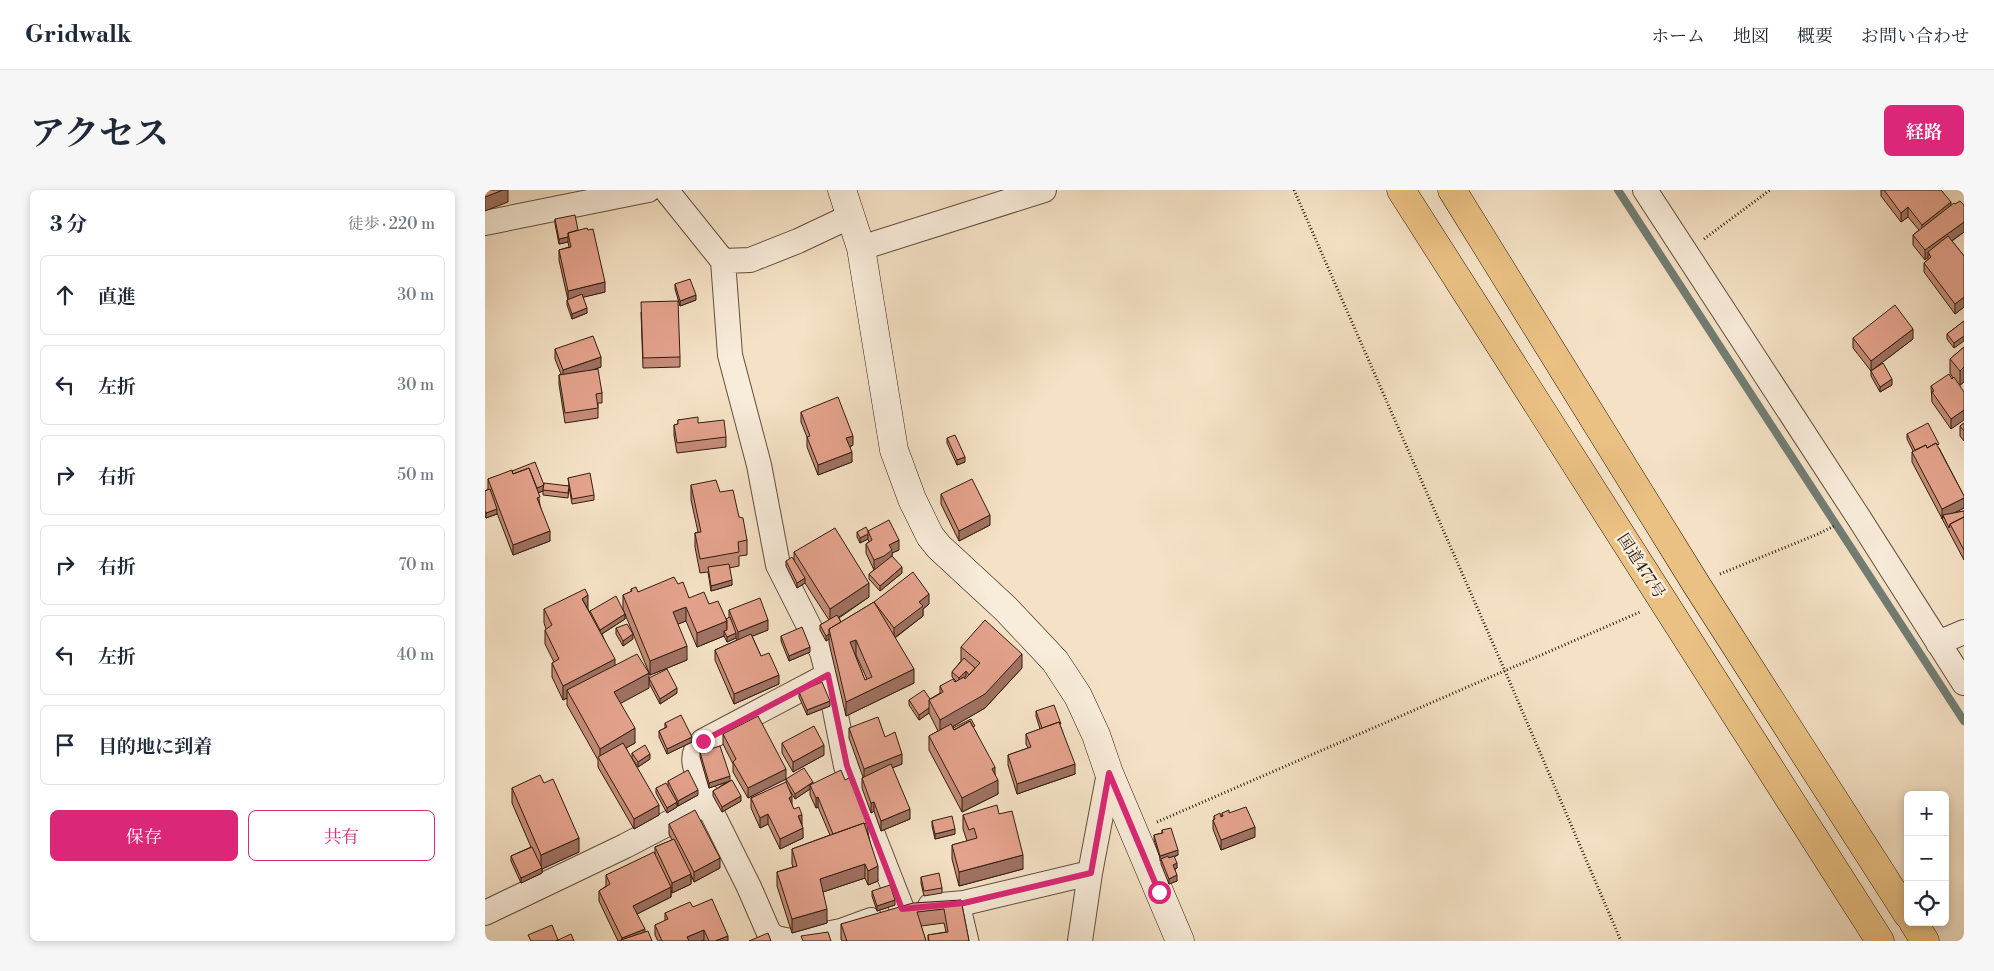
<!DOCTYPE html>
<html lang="ja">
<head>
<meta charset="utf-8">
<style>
  body { margin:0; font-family:"Libre Bodoni","Noto Serif JP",serif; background:#f6f6f7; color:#1f2937 }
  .controls { position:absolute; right:15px; bottom:15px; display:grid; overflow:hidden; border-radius:8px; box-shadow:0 2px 8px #0003 }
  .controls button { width:45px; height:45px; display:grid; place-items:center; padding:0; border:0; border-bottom:1px solid #e0e1e3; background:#fff; color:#1f2937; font:25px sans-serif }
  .stop { position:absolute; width:15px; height:15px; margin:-11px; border:4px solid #db2777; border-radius:50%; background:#fff }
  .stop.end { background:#db2777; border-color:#fff; box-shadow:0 1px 5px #0008 }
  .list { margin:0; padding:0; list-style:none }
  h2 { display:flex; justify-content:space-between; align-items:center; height:65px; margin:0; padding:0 20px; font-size:21px }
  h2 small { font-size:16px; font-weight:400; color:#747a83 }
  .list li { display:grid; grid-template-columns:32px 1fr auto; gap:15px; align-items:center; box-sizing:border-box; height:80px; margin:0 10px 10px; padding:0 10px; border:1px solid #e0e1e3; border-radius:8px }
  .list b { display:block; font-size:19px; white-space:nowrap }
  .list em { font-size:16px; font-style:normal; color:#747a83 }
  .actions { display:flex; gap:10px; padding:15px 20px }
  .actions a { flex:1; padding:11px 0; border:1px solid #db2777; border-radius:8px; text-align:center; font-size:18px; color:#db2777 }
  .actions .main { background:#db2777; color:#fff }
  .icon { flex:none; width:28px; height:28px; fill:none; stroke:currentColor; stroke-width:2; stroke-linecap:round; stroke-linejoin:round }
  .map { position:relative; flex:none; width:1479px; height:751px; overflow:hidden; border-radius:8px }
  header { display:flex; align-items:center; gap:30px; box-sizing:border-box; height:70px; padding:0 25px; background:#fff; border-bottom:1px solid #e0e1e3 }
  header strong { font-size:24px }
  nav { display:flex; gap:28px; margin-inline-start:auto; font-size:18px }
  .intro { display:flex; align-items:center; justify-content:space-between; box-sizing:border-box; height:120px; padding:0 30px }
  h1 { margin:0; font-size:35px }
  .button { padding:12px 22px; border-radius:8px; background:#db2777; color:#fff; font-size:18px; font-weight:700 }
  main { display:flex; gap:30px; padding:0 30px }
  aside { flex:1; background:#fff; border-radius:8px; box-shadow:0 2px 8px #0003 }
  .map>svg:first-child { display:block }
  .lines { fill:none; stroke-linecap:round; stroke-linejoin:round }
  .stream { stroke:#727d74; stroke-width:8 }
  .lane-casing { stroke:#644e3c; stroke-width:13 }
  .street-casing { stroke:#644e3c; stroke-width:26 }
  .secondary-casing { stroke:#331d0e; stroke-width:29 }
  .highway-casing { stroke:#331d0e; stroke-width:29 }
  .path { stroke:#331d0e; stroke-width:3; stroke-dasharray:1 2.5; stroke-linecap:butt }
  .lane { stroke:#f8ecda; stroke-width:11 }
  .street { stroke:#f8ecda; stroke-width:24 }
  .secondary { stroke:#f8ecda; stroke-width:28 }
  .highway { stroke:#eac183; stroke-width:28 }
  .wall { fill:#c58c79; stroke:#331d0e; fill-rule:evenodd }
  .shaded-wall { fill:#a07263; stroke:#331d0e }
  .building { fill:#e5a38d; stroke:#331d0e; fill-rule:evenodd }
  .route { stroke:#db2777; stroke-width:6 }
  .labels { text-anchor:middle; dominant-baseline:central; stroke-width:5; stroke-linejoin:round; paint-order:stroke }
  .street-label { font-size:16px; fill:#331d0e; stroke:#f8ecda }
</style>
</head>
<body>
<header>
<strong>Gridwalk</strong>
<nav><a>ホーム</a><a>地図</a><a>概要</a><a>お問い合わせ</a></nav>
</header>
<div class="intro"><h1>アクセス</h1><a class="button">経路</a></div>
<main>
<aside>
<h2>3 分<small>徒歩 · 220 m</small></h2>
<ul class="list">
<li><svg class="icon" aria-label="ahead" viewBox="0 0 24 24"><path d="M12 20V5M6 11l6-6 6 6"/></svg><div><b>直進</b></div><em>30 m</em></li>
<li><svg class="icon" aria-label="left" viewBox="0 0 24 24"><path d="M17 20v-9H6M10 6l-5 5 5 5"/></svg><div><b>左折</b></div><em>30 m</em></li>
<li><svg class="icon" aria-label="right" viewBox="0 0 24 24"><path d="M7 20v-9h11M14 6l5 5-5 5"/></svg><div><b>右折</b></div><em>50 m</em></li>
<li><svg class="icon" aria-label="right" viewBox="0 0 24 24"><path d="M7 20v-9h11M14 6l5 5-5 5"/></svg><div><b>右折</b></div><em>70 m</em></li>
<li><svg class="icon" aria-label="left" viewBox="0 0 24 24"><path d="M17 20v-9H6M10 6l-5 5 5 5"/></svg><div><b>左折</b></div><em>40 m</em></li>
<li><svg class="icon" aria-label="arrive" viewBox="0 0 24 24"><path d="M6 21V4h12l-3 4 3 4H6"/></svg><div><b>目的地に到着</b></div></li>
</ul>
<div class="actions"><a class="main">保存</a><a>共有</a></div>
</aside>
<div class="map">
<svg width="1479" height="751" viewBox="0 0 1479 751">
  <rect width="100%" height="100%" fill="#f5e2c6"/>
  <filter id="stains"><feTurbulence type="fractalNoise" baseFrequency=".004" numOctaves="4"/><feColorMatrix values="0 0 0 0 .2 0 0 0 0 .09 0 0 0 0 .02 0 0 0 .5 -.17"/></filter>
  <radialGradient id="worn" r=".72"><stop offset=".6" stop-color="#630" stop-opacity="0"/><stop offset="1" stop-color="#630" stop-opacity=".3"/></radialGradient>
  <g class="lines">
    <path class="stream" d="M1133 0 1479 531"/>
    <defs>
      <path id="lane" d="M479 713 488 751"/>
      <path id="street" d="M181 0 238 71 245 165 274 275 293 375 337 462 343 485 361 576 417 719
        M1160 0 1372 325 1479 493
        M0 33 163 0
        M376 58 559 0
        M238 71 265 70 313 51 366 26
        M1453 453 1479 442
        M343 485 218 551C197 571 220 590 222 613L264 697 284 743 291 748 305 751 356 741 386 730
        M445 716 479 713 605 683
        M0 723 140 656 222 613
        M595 751 605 683 624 583"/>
      <path id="secondary" d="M357 0 376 58 409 260 427 309 445 346 454 357 521 419 570 471 593 506 611 545 624 583 695 751"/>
      <path id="highway" d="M916 0 1395 751
        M967 0 1211 394 1423 725
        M1428 732 1440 751"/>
    </defs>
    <use href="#lane" class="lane-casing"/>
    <use href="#street" class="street-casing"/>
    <use href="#secondary" class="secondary-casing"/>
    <use href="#highway" class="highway-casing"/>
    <path class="path" d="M809 0 1020 481 1136 751
      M1219 49 1285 0
      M1235 384 1333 344 1351 335
      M672 632 1155 422"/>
    <use href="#lane" class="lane"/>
    <use href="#street" class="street"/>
    <use href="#secondary" class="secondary"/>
    <use href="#highway" class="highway"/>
  </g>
  <path class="wall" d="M1396 0H1456L1466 16 1470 14 1479 15V42L1467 51 1479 66V117L1470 124 1439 82V73L1443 69V67L1440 70 1428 55V45L1434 40 1423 27 1416 32 1396 6Z
    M70 29 93 40 120 102 98 107 102 123 87 129 82 115V110H83L74 70V60L84 57 83 52 74 54 70 34Z
    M190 94 211 110 195 116 190 99Z
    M156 122 195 167V177L158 178Z
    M1479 131 1469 158 1462 149V144Z
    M1368 148 1428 149 1387 180 1407 195 1395 202 1386 186V181L1368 158Z
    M1479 157V192L1475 195 1466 239 1447 212 1446 196 1468 188 1465 183V169Z
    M70 159 116 177 108 180 117 203V213H113V228L80 233 74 194V185L76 184 70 169Z
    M316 222 368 255 365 257 367 272 333 285 322 257V247L316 232Z
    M193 230 213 233 241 247V257L192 263 189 245V235L193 234Z
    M1479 233V251L1475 246V236Z
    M1422 244 1454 258 1479 306V318L1468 323 1479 321V370L1427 272V262L1428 261 1422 249Z
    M462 248 480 272 472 275 462 253Z
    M27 281 59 295 84 296 83 288 109 305V310L87 314 84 297 83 308 58 305V301L53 303 55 315 65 351 28 365 12 323V324L1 328 0 326V301L3 299V289Z
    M206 295 235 302 254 327 262 350V365L254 366V376L244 378 247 395 226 401 223 382 215 383 210 357V343L213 342 206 310Z
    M456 304 505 335 474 351 456 314Z
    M383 341 414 360 407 363V366L417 383 395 401 384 389V384L389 380 381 363V354L384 352 383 349 375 353 372 347V342Z
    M309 362 384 407 354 428 356 432 389 412 444 414 438 419V426L410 448 429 493 361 526 344 453V449L341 451 335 440V435L344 430 320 393 312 398 301 376V371H309ZM370 465H371L382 489 380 490Z
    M193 394 204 408 224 414 241 429 244 428V420L283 440 267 446 276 466 294 494 249 514 230 470V460L252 450 251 448 242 452 239 446 212 457 201 431 193 434 202 470 165 485 140 424V429L117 444 130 475 164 498 135 513 150 553 141 558 174 625 149 639 113 577V570L82 515V508L78 510 67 487V473L69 472 60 454V440L61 439 59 433V419H103L105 423V421L140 424 138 419V405L146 402V399L153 402Z
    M131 438 148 449 138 456 131 444Z
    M296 446 325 462 304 471 296 451Z
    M476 457 537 478 500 518 467 537 468 538 490 540 510 584 513 604 477 622 444 560V546L453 541 444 523 434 530 424 515V510L445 509 455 503V496L471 491 467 487V482L476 471Z
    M164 488 192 503 175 514 164 493Z
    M314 502 345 516 322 525 314 507Z
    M551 521 576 537 590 584 532 604 523 575V565L543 558 541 554V544L555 539 551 526Z
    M180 533 207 552 182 564 174 547V541L180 538Z
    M364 538 400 547 417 574 407 578 425 629 396 641 389 621 386 623 377 598V588L378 587 364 548Z
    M238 544 301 589 263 608 248 582V574L238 554Z
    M297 553 339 565 308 582 297 563Z
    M215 562 245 590 256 611 237 622 228 606V601L242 592 224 598 215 567Z
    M147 563 165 569 153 577 147 568Z
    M301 589 328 594 383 642 393 691 383 695 380 688 338 702 342 733 307 743 292 696V682L308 677 307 674V659L345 645 333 617 331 618 325 605V599L310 609 304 599 307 616 317 634 318 648 295 659 283 634 275 638 266 618V608L301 593Z
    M183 591 213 605 193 616 192 613V617L182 623 171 603V598L183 596Z
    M59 593 94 662 57 679V683L36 693 26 671V666L46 657 27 613V598Z
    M737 623H744L770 647 736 660 728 639V630L729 629V626H737Z
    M514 624 538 679 474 696 467 669V655L482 651 478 639V625Z
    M447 631 470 644 450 649 447 636Z
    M184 634 235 678 209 692 206 685V694L187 703 186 700V707L152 724 160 742 167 751H133L114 711V701L121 696V685L170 665V657L187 650 184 644Z
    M677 640 693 665 689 667 692 678 690 679 692 691 684 694 676 674V671L669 650V645L677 643Z
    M436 687 457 698V703L439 706 436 693Z
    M387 701 410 715 392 721 387 706Z
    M476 710 484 751H443V745L461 742 459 733 436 736 441 751H357L356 749V734Z
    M208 717 243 751H219V750L216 751H173L170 745V735L180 731V723Z"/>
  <path class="shaded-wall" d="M18 0H23V12L0 21V7Z
    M1466 12V22L1437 45V35Z
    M1423 17V27L1416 32V23Z
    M1479 32V42L1445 66 1443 62V67L1440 70V60Z
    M83 47V52L74 54V49Z
    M120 92V102L83 111V101Z
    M211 105V110L195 116V111Z
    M1479 107V117L1470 124V114Z
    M102 118V123L87 129V124Z
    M1428 139V149L1386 181V171Z
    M1479 146V151L1469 158V153Z
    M116 167V177L78 190V180Z
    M1479 177V192L1475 195V181Z
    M1407 189V195L1395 202V197Z
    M1479 220V230L1466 239V229Z
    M368 246V255L361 258V248Z
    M367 262V272L333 285V275Z
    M480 267V272L472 275V270Z
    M59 295 58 301 50 304V299Z
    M1479 308V318L1459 328 1458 325 1457 329V319Z
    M12 319V324L1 328V323Z
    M505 325V335L474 351V341Z
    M65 341V351L28 365V355Z
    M383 344V349L375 353V348Z
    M414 350V360L407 363V370L389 380V370L404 355Z
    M417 377V383L395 401V396Z
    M320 388V393L312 398V393Z
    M247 390V395L226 401V396Z
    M384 393V407L345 433V419Z
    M444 404V414L438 419V426L409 448V438L434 412Z
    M103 405V419L97 409Z
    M201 417V431L188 436V422Z
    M140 424V429L115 445V440Z
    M283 430V440L253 452V442Z
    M242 431V445L239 441V446L212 457V443Z
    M251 443V448L242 452V447Z
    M148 444V449L138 456V451Z
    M344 444V449L341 451V446Z
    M371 450V465L365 467V452Z
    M202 456V470L165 485V471Z
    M325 457V462L304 471V466Z
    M537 464V478L500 518 455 544V530Z
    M130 469V483L82 500V508L78 510V496Z
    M429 479V493L361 526V512Z
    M481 481V486L474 493V488Z
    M164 483V498L129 517V502Z
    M294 485V494L249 514V504Z
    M192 498V503L175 514V509Z
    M345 511V516L322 525V520Z
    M444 518V523L434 530V525Z
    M150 538V553L116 572 115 570V559Z
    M207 547V552L182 564V559Z
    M339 555V565L308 582V572Z
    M165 564V569L153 577V572Z
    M417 564V574L379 589V579Z
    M590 574V584L532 604V594Z
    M510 577V591L513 590V604L477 622V608L507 579Z
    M301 579V589L263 608V598Z
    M245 586V591L224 598V593Z
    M328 592V597L325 595V599L310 609V604Z
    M213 600V605L193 616V611Z
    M256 606V611L237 622V617Z
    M307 606V616L304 608Z
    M333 607V617L331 618V608Z
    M192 612V617L182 623V618Z
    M389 612V621L386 623V613Z
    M174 615V625L149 639V629Z
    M425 619V629L396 641V631Z
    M283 624V634L275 638V628Z
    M317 625V634L313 626Z
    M383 632V642L350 657V647Z
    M770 637V647L736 660V650Z
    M318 638V648L295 659V649Z
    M470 639V644L450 649V644Z
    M94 648V662L57 679V683L36 693V688L56 678V665Z
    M693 660V665L675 671V666Z
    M538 665V679L474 696V682Z
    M235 668V678L209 692V682Z
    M692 673V678L688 680V675Z
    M380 674V688L335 703V689Z
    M393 676V691L383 695V681Z
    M206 684V694L187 703V693Z
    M692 685V691L684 694V689Z
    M186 697V707L148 726V716Z
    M410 710V715L392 721V716Z
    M342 719V733L307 743V729Z
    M160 739V748L137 751V748Z
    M219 740V750L216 751H202V747Z
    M243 746V751H230Z"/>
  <path class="building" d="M0 0H18L0 7Z
    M1399 0H1456L1466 12 1437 35 1423 17 1416 23Z
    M1475 11 1479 15V32L1440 60 1428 45 1469 13 1470 14Z
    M90 25 93 40 83 43V47L74 49 70 29Z
    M102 38 103 40 108 39 120 92 83 101 74 60 86 57 83 43Z
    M1463 46 1479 66V107L1470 114 1439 73 1446 67 1443 62Z
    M205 89 211 105 195 111 190 94Z
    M97 104 102 118 87 124 82 110Z
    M193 111 195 167 158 168 156 112Z
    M1410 115 1428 139 1386 171 1368 148Z
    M1479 131V146L1469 153 1462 144Z
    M108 146 116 167 78 180 70 159Z
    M1479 157V177L1475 181 1465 169Z
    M1398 173 1407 189 1395 197 1386 181Z
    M113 179 117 203 111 204 113 218 80 223 74 185Z
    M1464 184 1467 189 1469 187 1479 202V220L1466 229 1447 202 1449 201 1446 196Z
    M353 207 368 246 361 248 367 262 333 275 322 247 325 246 316 222Z
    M213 227V233L239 230 241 247 192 253 189 235 193 234V230Z
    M1443 233 1454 254 1453 255 1451 253 1442 258 1441 255 1430 260 1422 244Z
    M1479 233V241L1475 236Z
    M470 245 480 267 472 270 462 248Z
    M1451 253 1479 306V308L1457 319 1427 262 1441 255 1442 258Z
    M50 272 59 295 52 298 44 278 28 284 27 281Z
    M44 278 55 307 52 308 65 341 28 355 3 289 27 280 28 284Z
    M105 283 109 305 87 309 83 288Z
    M487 289 505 325 474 341 456 304Z
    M231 290 235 302 248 300 254 327 258 328 262 350 253 352 254 362 215 369 210 343 216 342 206 295Z
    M59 293 84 296 83 303 58 300Z
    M5 299 12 319 1 323 0 321V301Z
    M1479 321V327L1465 334 1464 338 1458 325Z
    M1479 327V360L1465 334Z
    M404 330 414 350 404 355 407 360 399 366 389 370 381 354 387 350 383 341Z
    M381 337 383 341V344L375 348 372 342Z
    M350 338 384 393 345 419 309 362Z
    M407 366 417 377 395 396 384 384Z
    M307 367 320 388 312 393 301 371Z
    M244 374 247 390 226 396 223 377Z
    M428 382 444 404 434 412 438 416 409 438 389 412Z
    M189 387 193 394 198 392 204 408 219 402 224 414 233 411 242 431 212 443 201 417 188 422 202 456 165 471 138 405 147 401 146 399 151 397 153 402Z
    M100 399 103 405 97 409 130 469 78 496 67 473 74 469 60 440 67 435 59 419Z
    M131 406 140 424 115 440 105 421Z
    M275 408 283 430 253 442 244 420Z
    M389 412 429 479 361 512 344 439ZM371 450 387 487 380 490 365 452Z
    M352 425 356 432 344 439V444L341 446 335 435Z
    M245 427 251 443 242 447 239 441 242 440V431L241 429Z
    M500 430 537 464 500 504 455 530 444 510 458 502 455 496 468 489 470 492 479 487 480 489 495 473 476 457Z
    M142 434 148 444 138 451 131 438Z
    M317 437 325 457 304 466 296 446Z
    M266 444 276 466 284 463 294 485 249 504 230 460Z
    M152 464 164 483 129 502 150 538 115 559 82 500Z
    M479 468 490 478 484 485 481 481 474 488 467 482Z
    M182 479 192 498 175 509 164 488Z
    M337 492 345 511 322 520 314 502Z
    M439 500 445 509 444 510V518L434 525 424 510Z
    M569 515 576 534H575L574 532 557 538 551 521Z
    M196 525 207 547 182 559 174 541 182 537 180 533Z
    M273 526 301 579 263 598 248 572 251 569 238 544Z
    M393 527 400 547 410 542 417 564 379 579 364 538Z
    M486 529 490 536 488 537 485 531 469 540 468 538Z
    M485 531 510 577 507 579 513 590 477 608 444 546 466 534 469 540Z
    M574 532 590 574 532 594 523 565 546 557 541 544Z
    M329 536 339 555 308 572 297 553Z
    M138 553 174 615 149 629 113 567Z
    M160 555 165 564 153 572 147 563Z
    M235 556 245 586 224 593 215 562Z
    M406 574 425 619 396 631 389 612 386 613 377 588Z
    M319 578 328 592 310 604 301 589Z
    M203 580 213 600 193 611 183 591Z
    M356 580 360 590 364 588 383 632 379 634V633L348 644 333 607 331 608 325 595Z
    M55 585 59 593 68 589 94 648 56 665 27 598Z
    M247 590 256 606 237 617 228 601Z
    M301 592 307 606 304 608 309 619 314 617 317 625 313 626 318 638 295 649 283 624 275 628 266 608Z
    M181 593 192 612 182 618 171 598Z
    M512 615 514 624 527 621 538 665 474 682 467 655 492 648 489 638 484 640 478 625Z
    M761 617 770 637 736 650 728 630 730 629 729 626 735 623 736 627 738 626 737 623 744 620V623Z
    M210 620 235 668 209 682 184 634Z
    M467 626 470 639 450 644 447 631Z
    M379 633 393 676 383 681 380 674 335 689 342 719 307 729 292 682 312 676 307 659Z
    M686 638 693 660 675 666 669 645 678 643 677 640Z
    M189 649 206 684 187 693 170 657Z
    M47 657 57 678 36 688 26 666Z
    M169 662 186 697 148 716 160 739 137 748 114 701 125 694 121 685Z
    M683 666 684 668 689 666 692 673 688 675 692 685 684 689 676 669Z
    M454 683 457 698 439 701 436 687Z
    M405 695 410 710 392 716 387 701Z
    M227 709 243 746 230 751H224L219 740 202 747 204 751H177L170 735 183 729 180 723 205 712 208 717Z
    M476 710 484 751H444L443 745 463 742 459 719 432 722 441 751H362L356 734 428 713Z
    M67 735 73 750 71 751H46L43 745Z
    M163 741 167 751H136V750Z
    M343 742 346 751H318L316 746Z
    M283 743 286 751H264Z
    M86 744 89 751H71Z"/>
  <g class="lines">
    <path class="route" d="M218 551 343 485 362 576 417 719 479 713 606 683 624 583 674 702"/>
  </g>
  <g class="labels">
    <g class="street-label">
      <text transform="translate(1156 376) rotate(57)">国道477号</text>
    </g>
  </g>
  <rect width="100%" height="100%" filter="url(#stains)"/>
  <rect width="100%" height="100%" fill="url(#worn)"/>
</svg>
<div class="controls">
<button>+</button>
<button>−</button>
<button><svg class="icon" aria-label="locate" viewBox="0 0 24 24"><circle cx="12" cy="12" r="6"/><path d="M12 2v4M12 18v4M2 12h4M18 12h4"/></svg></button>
</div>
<div class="stop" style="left:674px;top:702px"></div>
<div class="stop end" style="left:218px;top:551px"></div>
</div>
</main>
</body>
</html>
